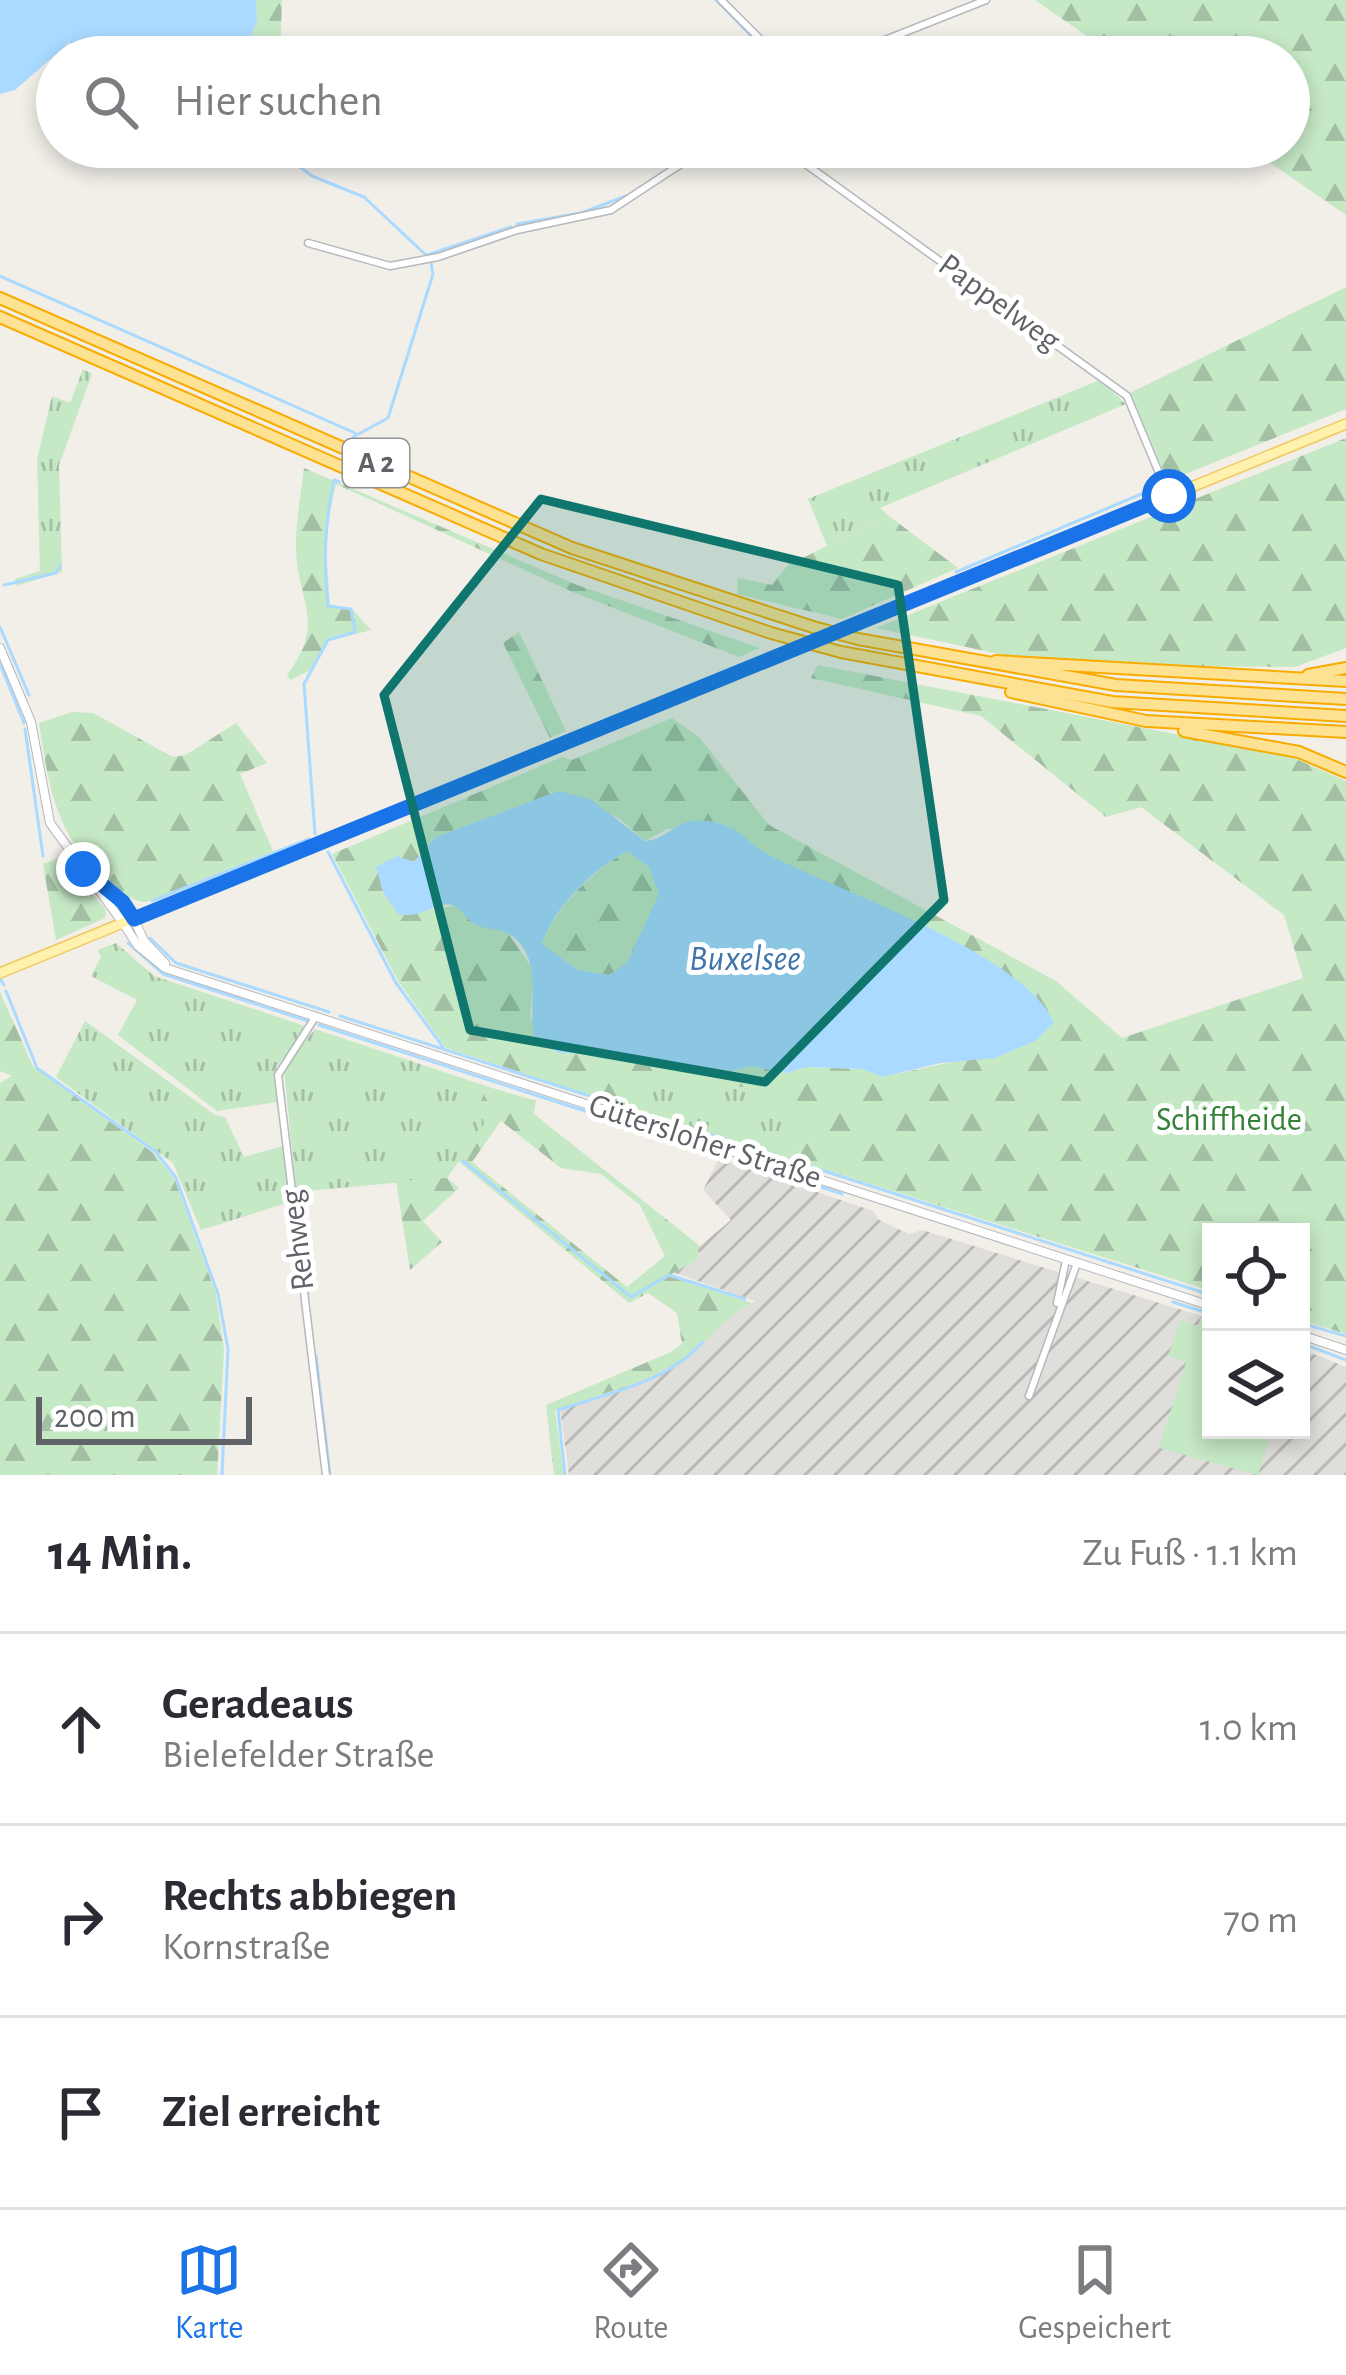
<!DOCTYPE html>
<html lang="de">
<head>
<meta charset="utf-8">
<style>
  body { margin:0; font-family:"Alegreya Sans",sans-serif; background:#f7f7f7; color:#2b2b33 }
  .controls { position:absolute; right:36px; bottom:36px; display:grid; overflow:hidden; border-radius:0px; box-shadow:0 6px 18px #0003 }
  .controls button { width:108px; height:108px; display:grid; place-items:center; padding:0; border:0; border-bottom:3px solid #e1e1e2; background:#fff; color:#2b2b33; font:60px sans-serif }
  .scale { position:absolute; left:36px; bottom:30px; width:216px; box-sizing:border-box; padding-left:12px; border:6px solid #5f6368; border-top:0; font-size:33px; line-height:42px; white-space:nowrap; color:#5f6368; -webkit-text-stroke:9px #fff; paint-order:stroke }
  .stop { position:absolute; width:36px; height:36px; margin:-27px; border:9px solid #1a73e8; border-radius:50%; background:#fff }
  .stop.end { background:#1a73e8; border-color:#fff; box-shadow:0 3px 12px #0008 }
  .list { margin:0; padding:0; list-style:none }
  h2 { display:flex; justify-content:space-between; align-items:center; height:156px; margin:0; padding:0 48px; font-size:51px }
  h2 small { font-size:39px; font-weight:400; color:#7c7c81 }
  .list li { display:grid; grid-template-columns:78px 1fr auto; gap:36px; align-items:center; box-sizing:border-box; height:192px; padding:0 48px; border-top:3px solid #e1e1e2 }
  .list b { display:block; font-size:45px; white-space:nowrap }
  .list p { margin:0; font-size:39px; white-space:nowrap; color:#7c7c81 }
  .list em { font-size:39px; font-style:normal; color:#7c7c81 }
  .icon { flex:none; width:66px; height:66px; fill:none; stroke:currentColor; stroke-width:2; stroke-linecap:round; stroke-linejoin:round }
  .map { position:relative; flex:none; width:1346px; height:1475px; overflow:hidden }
  .search { position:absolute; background:#fff; box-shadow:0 6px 18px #0003; left:36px; right:36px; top:36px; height:132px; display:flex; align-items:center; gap:30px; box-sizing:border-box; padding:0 42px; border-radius:66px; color:#7c7c81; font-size:45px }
  .sheet { height:732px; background:#fff }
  nav { display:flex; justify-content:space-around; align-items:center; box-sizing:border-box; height:168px; border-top:3px solid #e1e1e2; background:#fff; font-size:33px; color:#7c7c81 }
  nav a { display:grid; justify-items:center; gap:6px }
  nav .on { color:#1a73e8 }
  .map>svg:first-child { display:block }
  .industrial { fill:url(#industrial-furrows) }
  .grass { fill:url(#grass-tufts) }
  .forest { fill:url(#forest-firs); fill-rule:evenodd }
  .park { fill:#c5e8c5 }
  .water { fill:#aadaff; fill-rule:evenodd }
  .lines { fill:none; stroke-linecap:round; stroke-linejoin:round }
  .stream { stroke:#aadaff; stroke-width:3 }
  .minor-casing { stroke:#b5b8bc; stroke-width:9 }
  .tertiary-casing { stroke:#b5b8bc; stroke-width:10 }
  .secondary-casing { stroke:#b6babf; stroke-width:10 }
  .primary-casing { stroke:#f2c960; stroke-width:12 }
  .motorway-casing { stroke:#f9ab00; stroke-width:14 }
  .minor { stroke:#fff; stroke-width:6 }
  .tertiary { stroke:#fff; stroke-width:8 }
  .secondary { stroke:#fff; stroke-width:8 }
  .primary { stroke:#fff2af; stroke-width:9 }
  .motorway { stroke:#fde293; stroke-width:10 }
  .motorway-bridge-casing { stroke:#f9ab00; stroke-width:14; stroke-linecap:butt }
  .motorway-bridge { stroke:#fde293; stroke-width:10 }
  .route { stroke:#1a73e8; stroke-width:15 }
  .marked { fill:#0f766e; fill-opacity:0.2; stroke:#0f766e; stroke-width:9; stroke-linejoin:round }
  .labels { text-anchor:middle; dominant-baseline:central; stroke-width:10; stroke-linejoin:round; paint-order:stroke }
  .shield { fill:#fff; stroke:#8f9295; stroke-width:3 }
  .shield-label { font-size:30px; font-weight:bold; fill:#5f6368 }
  .street-label { font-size:33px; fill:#5f6368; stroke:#fff }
  .park-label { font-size:33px; fill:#348238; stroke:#fff }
  .water-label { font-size:36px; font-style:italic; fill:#4174aa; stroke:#fff }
</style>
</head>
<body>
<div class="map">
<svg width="1346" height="1475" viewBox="0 0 1346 1475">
  <defs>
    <pattern id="industrial-furrows" width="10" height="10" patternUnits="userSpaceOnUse" patternTransform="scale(3)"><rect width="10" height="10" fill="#e0deda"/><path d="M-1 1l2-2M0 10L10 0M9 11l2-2" fill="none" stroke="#b9b8b5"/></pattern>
    <pattern id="grass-tufts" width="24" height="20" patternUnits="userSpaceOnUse" patternTransform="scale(3)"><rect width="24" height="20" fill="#c5e8c5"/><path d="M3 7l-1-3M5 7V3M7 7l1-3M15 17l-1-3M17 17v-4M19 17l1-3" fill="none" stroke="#a3c0a4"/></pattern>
    <pattern id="forest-firs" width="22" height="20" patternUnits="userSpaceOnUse" patternTransform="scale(3)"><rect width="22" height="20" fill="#c5e8c5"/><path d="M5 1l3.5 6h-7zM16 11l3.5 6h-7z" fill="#a3c0a4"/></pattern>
  </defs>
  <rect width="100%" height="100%" fill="#f1efe8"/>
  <path class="industrial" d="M719 1159 873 1211 879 1220 909 1234 922 1230 1211 1319V1430H1301V1349L1346 1367V1475H569L560 1408 639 1381 689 1355 721 1320 755 1301 672 1272 697 1260 700 1246 731 1220 703 1190Z"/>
  <path class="grass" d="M83 369 92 374 59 465 62 572 16 586 15 579 40 571 37 459 52 396 70 403Z
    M1100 380 1126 404 880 508 889 516 827 546 808 499Z
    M116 943 154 976 308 1027 277 1066 278 1102 217 1111 118 1035 137 1000 91 976 101 957 98 950Z
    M85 1021 215 1115 225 1117 244 1157 283 1146 290 1202 201 1230 173 1163 56 1077Z
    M315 1029 486 1086 480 1104 485 1124 447 1178 296 1192 284 1068Z
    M655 1072 787 1094 812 1138 785 1157 647 1114Z"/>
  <path class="forest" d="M256 0H282L280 57H243L257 21Z
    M1035 0H1346V215L1247 147H1289V57H1117Z
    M1346 287V409L1168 481 1130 393Z
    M1346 438V648L1295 667 1135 666 1009 656 876 628Z
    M304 468 577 585 760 648 739 657 575 593 336 484 325 532 330 606 351 608 371 630 329 641 309 671 290 680 287 675C328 620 296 601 296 546 296 520 301 494 304 468Z
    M889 516 958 568 842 619 737 594 738 578 772 585 788 565Z
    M519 632 566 731 550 738 503 643Z
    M818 665 1252 749 1296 759 1346 781V1334L1301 1320V1232H1211V1291L785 1157 812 1138 786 1094 656 1073 647 1114 446 1048 398 981 332 854 562 757 572 760 672 718 699 737 769 825 1056 981 1122 1038 1303 978 1284 915 1141 807 1106 817 981 716 811 678ZM559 791 620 819 645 841 667 829 727 825 763 852 966 1059 882 1077 864 1069 806 1067 787 1073 750 1066 722 1074 626 1054 559 1053 530 1017 534 971 508 933 454 906 398 914 383 892 377 867 414 862 436 837Z
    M72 712 93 713 173 757 186 755 236 723 267 763 240 774 273 851 147 902C131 902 120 890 108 880 55 837 49 786 39 723Z
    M627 851 649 867 660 894 627 964 609 975 578 970 542 944C557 906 591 872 627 851Z
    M61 857 106 910 105 918 56 940 43 864Z
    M0 992 33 1066 155 1154 175 1180 216 1294 224 1350 217 1475H0V1083L12 1076 0 1071Z
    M486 1086 536 1101 534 1114 700 1246 697 1260 668 1276 752 1303C718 1321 713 1339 687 1356 649 1383 599 1394 555 1410L564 1475H554L546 1405 671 1352 682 1344 677 1313 648 1293 629 1303 458 1161 484 1124 480 1104ZM501 1121 561 1168 601 1174 640 1205 665 1256 627 1287 472 1162Z
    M447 1178 459 1188 423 1221 442 1242 410 1270 396 1181Z"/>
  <path class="park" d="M1201 1317 1211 1321V1430H1272L1258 1475 1159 1448 1186 1362 1168 1356 1180 1320 1198 1326Z"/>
  <path class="water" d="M0 0H256L257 21 243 57H125L69 43 15 90 0 94Z
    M559 791 590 799 645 841C675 839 672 811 722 824 739 829 753 847 769 855 838 891 1024 953 1054 1023L1035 1041 995 1058 941 1063 882 1077 863 1069 806 1067 787 1073 751 1066 722 1074 626 1054 559 1053 535 1039C526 1005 546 957 509 934 498 927 484 931 473 923 464 916 457 901 442 905 425 909 418 918 398 914L383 892 376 867 397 856 414 862 436 837ZM627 851 649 867 659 894 627 963 609 975 578 970 542 944C555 906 592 870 627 851Z"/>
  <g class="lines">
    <path class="stream" d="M716 0 772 57
      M273 147 312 176 364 197 426 255
      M685 157 698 147
      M517 224 581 213 626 196
      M427 255 511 227
      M0 276 355 433
      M353 437 388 418 433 274 431 263
      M956 572 1158 487
      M4 585 56 573 60 566
      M0 627 29 695
      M0 664 24 723
      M25 729 43 856
      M315 834 304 684 328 640 355 632 351 609 328 606C323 561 325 524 334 480L339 482
      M328 852 396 983 443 1047
      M152 901 309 839
      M150 938 176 963 329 1012
      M128 943 163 974 308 1021
      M1 980 4 985
      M6 991 37 1068 156 1152 176 1178 218 1294 228 1349 222 1475
      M340 1016 1211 1295
      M319 1025 718 1154
      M463 1161 631 1297 669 1275 745 1299
      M791 1177 842 1194
      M296 1203 308 1296
      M1173 1302 1211 1314
      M1301 1323 1346 1336
      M1301 1343 1346 1360
      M316 1356 330 1475
      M565 1475 558 1410C607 1394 668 1382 703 1342"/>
    <defs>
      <path id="minor" d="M721 0 778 57
        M842 57 986 0
        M782 147 1127 396 1169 497
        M308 243 390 266 438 257 517 230 611 210 707 147
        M316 1016 278 1075 326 1475
        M1057 1303 1066 1260
        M1029 1396 1077 1263"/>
      <path id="tertiary" d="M0 648 31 722 50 823 123 923
        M103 885 134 919"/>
      <path id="secondary" d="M134 919 144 941 165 963
        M123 923 138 946 165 968 1211 1306
        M1301 1335 1346 1350"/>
      <path id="primary" d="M0 973 1346 424"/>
      <path id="motorway" d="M0 298 572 548 813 627
        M0 317 541 554 771 633
        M858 639 1116 685 1346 699
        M841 652 1112 702 1346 716
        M996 661 1346 681
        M1308 675 1346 668
        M1011 692 1146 721 1346 732
        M1184 731 1299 752 1346 772"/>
    </defs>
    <use href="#minor" class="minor-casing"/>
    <use href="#tertiary" class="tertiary-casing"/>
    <use href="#secondary" class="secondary-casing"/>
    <use href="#primary" class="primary-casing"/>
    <use href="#motorway" class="motorway-casing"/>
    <use href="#minor" class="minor"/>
    <use href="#tertiary" class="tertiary"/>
    <use href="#secondary" class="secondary"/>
    <use href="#primary" class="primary"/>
    <use href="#motorway" class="motorway"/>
    <defs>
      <path id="motorway-bridge" d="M813 627 858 639
        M771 633 841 652"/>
    </defs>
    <use href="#motorway-bridge" class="motorway-bridge-casing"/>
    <use href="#motorway-bridge" class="motorway-bridge"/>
  </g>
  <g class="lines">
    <path class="route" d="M83 869 123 902 134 919 1169 496"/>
  </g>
  <path class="marked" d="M541 499 898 585 944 900 765 1082 470 1030 384 695Z"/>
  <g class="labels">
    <rect class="shield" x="343" y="439" width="66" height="48" rx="9"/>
    <g class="shield-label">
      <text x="376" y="463">A 2</text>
    </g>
    <g class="street-label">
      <text transform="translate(999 303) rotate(36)">Pappelweg</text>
      <text transform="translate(705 1142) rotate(18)">Gütersloher Straße</text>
      <text transform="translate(298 1240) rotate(-97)">Rehweg</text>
    </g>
    <g class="park-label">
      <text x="1229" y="1120">Schiffheide</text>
    </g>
    <g class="water-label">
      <text x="745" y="959">Buxelsee</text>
    </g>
  </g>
</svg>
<div class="controls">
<button><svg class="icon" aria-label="locate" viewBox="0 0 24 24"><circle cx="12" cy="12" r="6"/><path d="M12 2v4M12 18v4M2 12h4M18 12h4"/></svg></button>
<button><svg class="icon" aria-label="layers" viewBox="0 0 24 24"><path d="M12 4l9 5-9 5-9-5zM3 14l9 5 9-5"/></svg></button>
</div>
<div class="scale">200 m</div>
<div class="stop" style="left:1169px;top:496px"></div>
<div class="stop end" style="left:83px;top:869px"></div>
<div class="search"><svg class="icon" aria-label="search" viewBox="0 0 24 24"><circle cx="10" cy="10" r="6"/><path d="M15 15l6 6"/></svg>Hier suchen</div>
</div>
<section class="sheet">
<h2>14 Min.<small>Zu Fuß · 1.1 km</small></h2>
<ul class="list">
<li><svg class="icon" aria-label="ahead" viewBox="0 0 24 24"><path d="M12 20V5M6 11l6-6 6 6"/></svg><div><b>Geradeaus</b><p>Bielefelder Straße</p></div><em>1.0 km</em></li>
<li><svg class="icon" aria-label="right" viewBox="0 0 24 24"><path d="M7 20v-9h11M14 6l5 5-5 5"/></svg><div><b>Rechts abbiegen</b><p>Kornstraße</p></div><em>70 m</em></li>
<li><svg class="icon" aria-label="arrive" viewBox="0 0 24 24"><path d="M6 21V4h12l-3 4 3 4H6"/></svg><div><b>Ziel erreicht</b></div></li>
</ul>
</section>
<nav>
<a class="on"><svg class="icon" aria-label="map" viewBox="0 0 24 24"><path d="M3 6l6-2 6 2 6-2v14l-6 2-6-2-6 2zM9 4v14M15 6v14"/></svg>Karte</a>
<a><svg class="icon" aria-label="directions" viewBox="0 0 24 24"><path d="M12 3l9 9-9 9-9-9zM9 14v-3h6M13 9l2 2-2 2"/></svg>Route</a>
<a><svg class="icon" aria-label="saved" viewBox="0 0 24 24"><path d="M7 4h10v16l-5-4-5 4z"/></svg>Gespeichert</a>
</nav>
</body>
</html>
